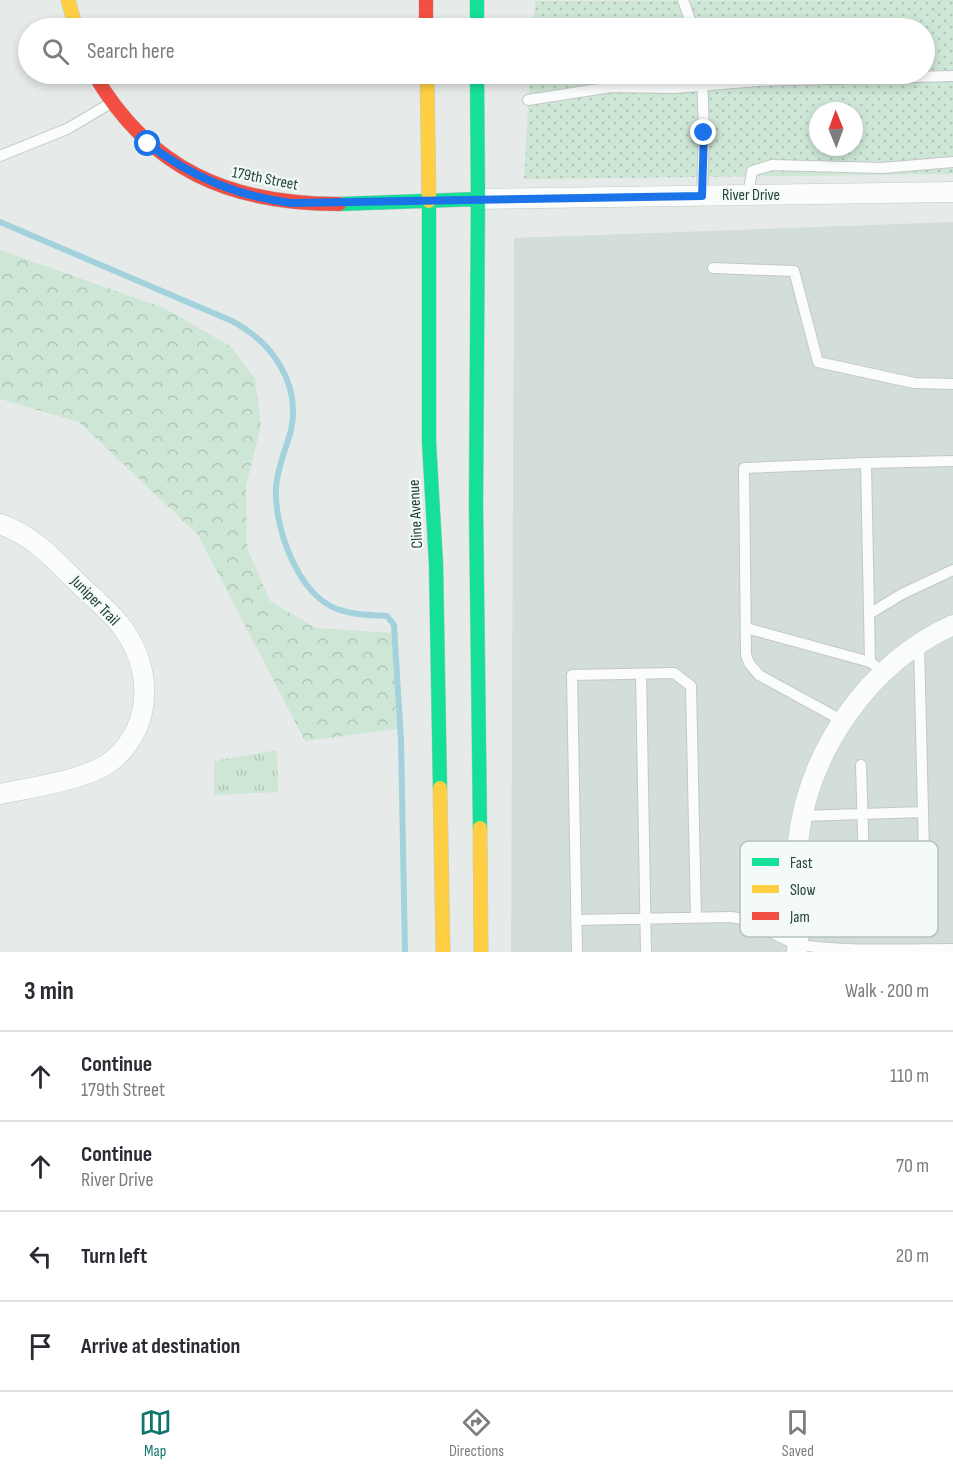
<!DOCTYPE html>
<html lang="en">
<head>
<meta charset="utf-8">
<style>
  body { margin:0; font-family:"Sofia Sans Condensed",sans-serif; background:#f7f7f7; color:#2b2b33 }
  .compass { position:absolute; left:809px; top:102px; width:54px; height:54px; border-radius:50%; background:#fff; box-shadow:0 3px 9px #0003; rotate:359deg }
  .stop { position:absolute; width:18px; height:18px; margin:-14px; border:4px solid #1a73e8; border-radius:50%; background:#fff }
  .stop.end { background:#1a73e8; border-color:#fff; box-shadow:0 2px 6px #0008 }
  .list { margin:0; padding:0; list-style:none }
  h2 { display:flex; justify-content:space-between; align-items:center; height:78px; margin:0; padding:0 24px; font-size:26px }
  h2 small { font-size:20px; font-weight:400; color:#7c7c81 }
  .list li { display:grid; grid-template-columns:39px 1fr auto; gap:18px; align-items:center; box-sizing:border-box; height:90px; padding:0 24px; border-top:2px solid #e1e1e2 }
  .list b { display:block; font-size:22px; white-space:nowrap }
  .list p { margin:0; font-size:20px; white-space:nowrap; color:#7c7c81 }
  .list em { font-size:20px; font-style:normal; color:#7c7c81 }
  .icon { flex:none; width:33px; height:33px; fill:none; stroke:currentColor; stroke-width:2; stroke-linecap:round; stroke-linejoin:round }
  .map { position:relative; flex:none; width:953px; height:952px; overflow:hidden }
  .search { position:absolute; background:#fff; box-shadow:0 3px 9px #0003; left:18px; right:18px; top:18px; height:66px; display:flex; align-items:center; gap:15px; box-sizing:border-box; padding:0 21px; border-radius:33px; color:#7c7c81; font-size:22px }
  .sheet { height:438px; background:#fff }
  nav { display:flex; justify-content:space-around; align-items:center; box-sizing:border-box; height:84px; border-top:2px solid #e1e1e2; background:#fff; font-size:16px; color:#7c7c81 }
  nav a { display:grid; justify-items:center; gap:3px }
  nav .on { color:#0f766e }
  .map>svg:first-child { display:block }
  .built { fill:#d3ddd9 }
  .grass { fill:url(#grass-dots); fill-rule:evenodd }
  .forest { fill:url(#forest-crowns) }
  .park { fill:url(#park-tufts) }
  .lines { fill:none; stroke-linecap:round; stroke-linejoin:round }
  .stream { stroke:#a4d2dc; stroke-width:6 }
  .lane-casing { stroke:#c3c8c6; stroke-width:12 }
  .street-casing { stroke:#c3c8c6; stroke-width:21 }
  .fast-casing { stroke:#c1c9c6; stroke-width:15 }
  .slow-casing { stroke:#c1c9c6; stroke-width:15 }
  .jam-casing { stroke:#c1c9c6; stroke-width:15 }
  .lane { stroke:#fbfcfc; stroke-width:10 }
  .street { stroke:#fbfcfc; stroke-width:20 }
  .fast { stroke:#16e098; stroke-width:14 }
  .slow { stroke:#ffcf43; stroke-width:14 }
  .jam { stroke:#f24e42; stroke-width:14 }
  .route { stroke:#1a73e8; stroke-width:8 }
  .labels { text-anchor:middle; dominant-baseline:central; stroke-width:4.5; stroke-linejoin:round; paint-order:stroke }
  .street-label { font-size:16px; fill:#21413a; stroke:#f4faf7 }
  .key { fill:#f4faf7; stroke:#b5c2be; stroke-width:1.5 }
  .key-label { font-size:16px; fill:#21413a }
</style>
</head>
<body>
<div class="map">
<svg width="953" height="952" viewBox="0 0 953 952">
  <defs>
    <pattern id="grass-dots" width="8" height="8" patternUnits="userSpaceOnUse" patternTransform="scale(1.5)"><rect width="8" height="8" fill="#cee6d6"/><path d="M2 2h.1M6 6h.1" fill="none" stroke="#b1c6b8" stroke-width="1.8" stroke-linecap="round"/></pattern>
    <pattern id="forest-crowns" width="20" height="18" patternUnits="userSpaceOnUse" patternTransform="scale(1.5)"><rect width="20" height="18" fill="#cee6d6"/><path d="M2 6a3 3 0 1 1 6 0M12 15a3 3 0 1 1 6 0" fill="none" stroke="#b1c6b8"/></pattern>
    <pattern id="park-tufts" width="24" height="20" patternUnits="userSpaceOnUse" patternTransform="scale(1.5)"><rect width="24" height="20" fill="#cee6d6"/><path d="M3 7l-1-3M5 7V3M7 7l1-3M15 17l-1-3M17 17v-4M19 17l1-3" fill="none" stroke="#b1c6b8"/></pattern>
  </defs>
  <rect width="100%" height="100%" fill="#e6ebe9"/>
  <path class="built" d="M953 222V952H511L514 238Z"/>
  <path class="grass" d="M953 0V174L524 179 530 74H924V28H533L535 1ZM818 111H854V147H818Z"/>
  <path class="forest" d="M0 250 164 308 230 346 255 378 261 425 246 487 247 548 270 601 316 628 392 633 397 729 305 741 198 535 79 422 0 399Z"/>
  <path class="park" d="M277 750 278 792 214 795V761Z"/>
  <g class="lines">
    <path class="stream" d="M0 222 232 321C272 342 301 383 291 430 286 450 277 467 276 488 274 526 297 594 337 609 353 615 370 615 387 616L394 625 401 741 405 952"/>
    <defs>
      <path id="lane" d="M683 0 693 28
        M702 74 704 133 702 196
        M528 100 611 87 674 88 757 81 953 76
        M0 156 67 129 111 103
        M748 196 752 171 772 165 882 168 953 162
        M713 268 794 271 818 362 914 383 953 384
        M866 463 953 461
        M869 614 902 594 953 570
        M746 628 870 662
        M641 674 646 952
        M843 721 759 675 749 663 746 655 744 468 866 463 870 662 884 672
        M861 765 865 898H925L923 812
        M802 816 923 812 919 644
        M576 920 731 917C757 920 775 938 800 945 842 952 908 949 953 949
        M577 952 572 675 674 673 691 686 696 918"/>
      <path id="street" d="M478 199 953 192
        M0 524C32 535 53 558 76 581 90 595 106 608 119 623 152 665 155 722 114 759 90 780 31 787 0 794
        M797 952C801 916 794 879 798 842 808 751 869 663 953 625"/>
      <path id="fast" d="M477 0V28
        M477 74 478 199
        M478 199 476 505 480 828
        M429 201V442L436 564 440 788
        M339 204 478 199"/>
      <path id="slow" d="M68 0 76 28
        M427 74 429 201
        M440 788 443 952
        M480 828 481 952"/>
      <path id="jam" d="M426 0V28
        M94 74C150 170 230 204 339 204"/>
    </defs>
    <use href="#lane" class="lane-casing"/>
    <use href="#street" class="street-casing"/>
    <use href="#fast" class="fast-casing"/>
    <use href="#slow" class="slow-casing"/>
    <use href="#jam" class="jam-casing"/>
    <use href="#lane" class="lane"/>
    <use href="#street" class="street"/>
    <use href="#fast" class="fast"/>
    <use href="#slow" class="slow"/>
    <use href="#jam" class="jam"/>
  </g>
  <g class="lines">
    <path class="route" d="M148 144C192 177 237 196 291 203L702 196 704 133"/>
  </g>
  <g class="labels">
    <g class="street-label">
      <text transform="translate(265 179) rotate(11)">179th Street</text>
      <text x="751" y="195">River Drive</text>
      <text transform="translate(416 514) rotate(-93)">Cline Avenue</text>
      <text transform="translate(95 601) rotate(46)">Juniper Trail</text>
    </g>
  </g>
  <rect x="740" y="841" width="198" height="96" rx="9" class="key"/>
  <rect x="752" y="858" width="27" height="8" fill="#16e098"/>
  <rect x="752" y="885" width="27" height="8" fill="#ffcf43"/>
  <rect x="752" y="912" width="27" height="8" fill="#f24e42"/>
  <g class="key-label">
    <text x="790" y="868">Fast</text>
    <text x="790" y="895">Slow</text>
    <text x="790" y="922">Jam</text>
  </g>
</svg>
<svg class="compass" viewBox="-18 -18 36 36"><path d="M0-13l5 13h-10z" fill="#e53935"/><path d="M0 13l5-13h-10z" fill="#7c7c81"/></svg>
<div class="stop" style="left:148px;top:144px"></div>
<div class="stop end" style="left:704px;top:133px"></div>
<div class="search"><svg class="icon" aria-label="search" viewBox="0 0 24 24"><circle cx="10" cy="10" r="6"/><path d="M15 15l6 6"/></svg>Search here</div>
</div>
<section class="sheet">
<h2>3 min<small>Walk · 200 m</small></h2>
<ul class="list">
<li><svg class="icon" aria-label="ahead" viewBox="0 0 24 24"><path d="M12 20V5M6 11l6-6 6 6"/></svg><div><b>Continue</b><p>179th Street</p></div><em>110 m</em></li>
<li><svg class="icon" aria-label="ahead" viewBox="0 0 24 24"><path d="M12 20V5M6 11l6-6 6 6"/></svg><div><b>Continue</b><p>River Drive</p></div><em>70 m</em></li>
<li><svg class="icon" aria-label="left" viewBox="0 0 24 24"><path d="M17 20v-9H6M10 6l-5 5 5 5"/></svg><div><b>Turn left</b></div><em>20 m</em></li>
<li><svg class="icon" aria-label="arrive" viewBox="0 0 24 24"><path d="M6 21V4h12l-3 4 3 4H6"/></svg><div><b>Arrive at destination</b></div></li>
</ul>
</section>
<nav>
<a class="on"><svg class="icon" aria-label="map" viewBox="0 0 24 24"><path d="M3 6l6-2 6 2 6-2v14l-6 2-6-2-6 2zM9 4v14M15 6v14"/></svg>Map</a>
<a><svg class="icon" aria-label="directions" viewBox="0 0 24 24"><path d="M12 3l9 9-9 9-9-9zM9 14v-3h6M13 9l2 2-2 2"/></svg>Directions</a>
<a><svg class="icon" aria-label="saved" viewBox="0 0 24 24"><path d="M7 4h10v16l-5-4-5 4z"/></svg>Saved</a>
</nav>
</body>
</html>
